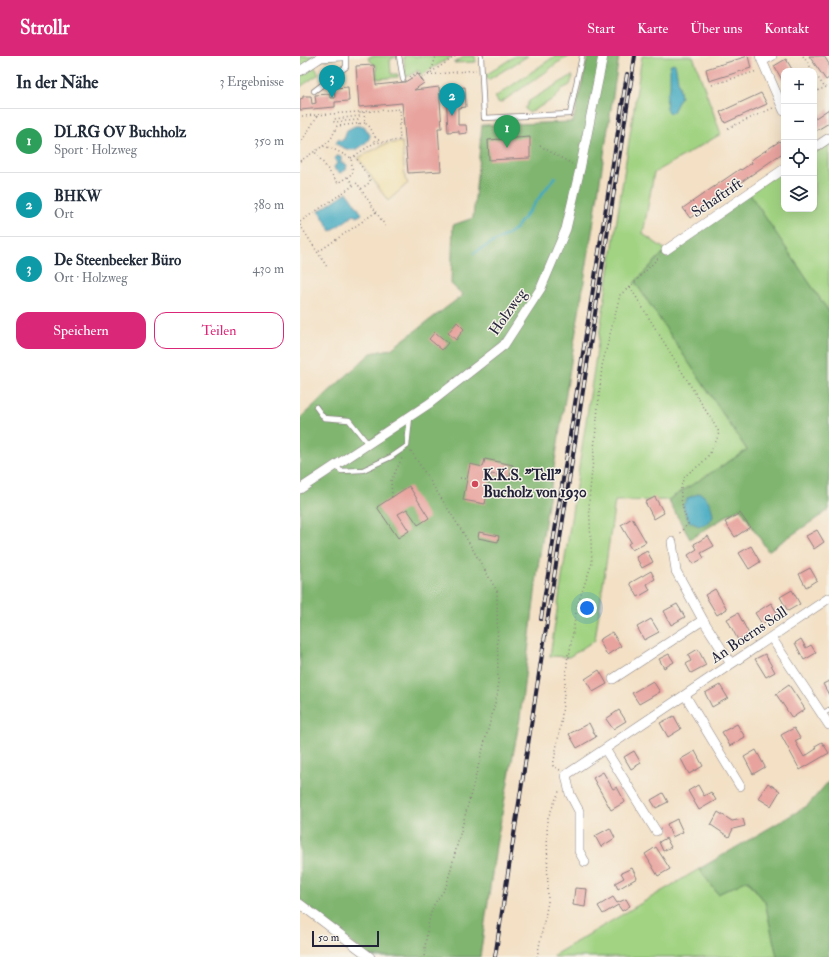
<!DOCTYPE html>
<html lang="de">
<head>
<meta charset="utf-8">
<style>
  body { margin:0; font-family:"IM FELL Double Pica",serif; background:#f6f6f7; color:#1f2937 }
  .controls { position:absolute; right:12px; top:12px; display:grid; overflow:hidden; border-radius:8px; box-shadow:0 4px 16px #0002 }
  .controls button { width:36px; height:36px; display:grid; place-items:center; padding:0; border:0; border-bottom:1px solid #e0e1e3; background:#fff; color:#1f2937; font:20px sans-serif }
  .scale { position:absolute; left:12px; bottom:10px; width:67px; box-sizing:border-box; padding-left:4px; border:2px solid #22223b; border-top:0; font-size:11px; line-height:14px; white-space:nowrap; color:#22223b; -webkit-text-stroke:3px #f7f3e8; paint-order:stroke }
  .you { position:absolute; left:287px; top:552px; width:14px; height:14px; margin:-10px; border:3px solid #fff; border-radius:50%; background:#1a73e8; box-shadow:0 0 0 6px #1a73e833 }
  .badge { display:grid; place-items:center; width:26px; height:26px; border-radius:50%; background:#db2777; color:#fff; font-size:13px; font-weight:700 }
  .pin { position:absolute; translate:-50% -33px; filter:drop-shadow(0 1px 2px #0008) }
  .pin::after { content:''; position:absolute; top:21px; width:14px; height:12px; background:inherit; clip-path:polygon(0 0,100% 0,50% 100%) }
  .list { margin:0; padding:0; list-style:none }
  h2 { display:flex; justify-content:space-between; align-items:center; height:52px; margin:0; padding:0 16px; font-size:17px }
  h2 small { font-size:13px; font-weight:400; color:#747a83 }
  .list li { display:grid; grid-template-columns:26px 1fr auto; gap:12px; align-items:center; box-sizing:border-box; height:64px; padding:0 16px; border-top:1px solid #e0e1e3 }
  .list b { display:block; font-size:15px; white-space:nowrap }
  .list p { margin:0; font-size:13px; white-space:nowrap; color:#747a83 }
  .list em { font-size:13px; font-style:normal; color:#747a83 }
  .actions { display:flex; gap:8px; padding:12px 16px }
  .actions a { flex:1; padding:9px 0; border:1px solid #db2777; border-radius:12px; text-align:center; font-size:14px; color:#db2777 }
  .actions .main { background:#db2777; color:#fff }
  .icon { flex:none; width:22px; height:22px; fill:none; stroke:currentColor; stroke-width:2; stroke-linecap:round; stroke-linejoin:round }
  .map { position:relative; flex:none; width:529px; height:901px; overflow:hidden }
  header { display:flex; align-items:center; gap:24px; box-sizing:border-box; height:56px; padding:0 20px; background:#db2777; color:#fff }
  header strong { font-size:19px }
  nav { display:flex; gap:22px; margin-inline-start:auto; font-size:14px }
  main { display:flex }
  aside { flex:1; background:#fff }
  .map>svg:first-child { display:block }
  .green { fill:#a1d382; stroke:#627a5e }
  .forest { fill:#80b570; stroke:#516c56 }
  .sand { fill:#eeda9e; stroke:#887e6c }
  .water { fill:#41a9c1; stroke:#32667e }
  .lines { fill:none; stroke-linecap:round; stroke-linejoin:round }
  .stream { stroke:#41a9c1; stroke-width:2.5 }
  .building { fill:#e8a39e }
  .service-casing { stroke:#8a8180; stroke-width:6 }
  .minor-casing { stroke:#8a8180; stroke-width:10 }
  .path { stroke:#8a8180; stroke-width:1.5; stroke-dasharray:1 3; stroke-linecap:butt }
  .service { stroke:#fff; stroke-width:4.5 }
  .minor { stroke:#fff; stroke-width:9 }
  .rail-casing { stroke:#22223b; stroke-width:4 }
  .rail { stroke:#f7f3e8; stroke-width:2.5; stroke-dasharray:8; stroke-linecap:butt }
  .poi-dot { fill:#d1495b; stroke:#f7f3e8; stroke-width:1.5 }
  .labels { text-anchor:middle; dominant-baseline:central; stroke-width:3; stroke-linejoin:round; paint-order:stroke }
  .street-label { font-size:15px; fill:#22223b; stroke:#f7f3e8 }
  .poi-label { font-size:15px; font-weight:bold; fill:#22223b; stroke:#f7f3e8; text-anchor:start }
</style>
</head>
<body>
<header>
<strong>Strollr</strong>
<nav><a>Start</a><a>Karte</a><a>Über uns</a><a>Kontakt</a></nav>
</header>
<main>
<aside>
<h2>In der Nähe<small>3 Ergebnisse</small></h2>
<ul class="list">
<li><span class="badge" style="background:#2e9e5b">1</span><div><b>DLRG OV Buchholz</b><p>Sport · Holzweg</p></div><em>350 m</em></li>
<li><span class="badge" style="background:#0f9aa8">2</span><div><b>BHKW</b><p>Ort</p></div><em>380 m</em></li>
<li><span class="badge" style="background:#0f9aa8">3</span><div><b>De Steenbeeker Büro</b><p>Ort · Holzweg</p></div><em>430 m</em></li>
</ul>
<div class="actions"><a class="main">Speichern</a><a>Teilen</a></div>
</aside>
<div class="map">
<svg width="529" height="901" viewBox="0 0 529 901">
  <rect width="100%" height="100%" fill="#f7f3e8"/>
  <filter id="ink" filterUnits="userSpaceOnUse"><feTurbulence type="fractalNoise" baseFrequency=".025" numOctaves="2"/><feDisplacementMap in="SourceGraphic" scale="8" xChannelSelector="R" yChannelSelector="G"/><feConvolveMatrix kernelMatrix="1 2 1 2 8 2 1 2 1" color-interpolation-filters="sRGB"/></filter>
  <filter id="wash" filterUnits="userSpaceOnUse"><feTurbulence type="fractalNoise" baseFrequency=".012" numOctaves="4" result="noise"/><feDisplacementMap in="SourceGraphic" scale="16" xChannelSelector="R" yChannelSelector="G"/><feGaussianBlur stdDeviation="0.9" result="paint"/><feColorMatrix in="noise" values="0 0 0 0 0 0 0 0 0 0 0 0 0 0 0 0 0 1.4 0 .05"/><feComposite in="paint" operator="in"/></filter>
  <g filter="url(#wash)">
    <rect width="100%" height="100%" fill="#f3e0c5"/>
    <path class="green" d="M0 0H42L12 7 19 18 0 31Z
      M71 0H97L90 4 91 18H98V21L77 23 76 9 73 8 68 2Z
      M104 0H153L121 19 118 14 109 20 105 21Z
      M165 0H175L176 6 154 7Z
      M215 0H228L188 24 186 19Z
      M255 0H270L257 7 246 16 200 47 198 46 195 41Z
      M342 0H393L421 78 354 117 343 178 366 194 335 226 447 394 368 444 315 445 295 584 269 601 250 600Z
      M271 20H273L270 29 262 33 255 42 229 57 225 53 229 45Z
      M529 82V256L449 137 484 113V153H514V92Z
      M399 813 418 838 447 824 465 846 477 901H254V899Z"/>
    <path class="forest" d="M288 0H319L294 164 239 504 220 662 196 790 180 901H70L0 848V362L71 297 91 293 163 239 151 228 153 169 173 162 182 69 273 66Z
      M449 137 529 256V454L468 495 440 452 390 483 368 444 447 394 335 226 366 194Z
      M529 725V901H477L465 846 448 824 418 838 399 813 507 750Z"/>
    <path class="sand" d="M102 86 105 123 108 127 88 145 58 102 85 88Z"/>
    <path class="water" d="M373 7 375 8 381 40 373 56 369 57 366 53 367 38 370 32V10Z
      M55 70H64L70 79C70 85 58 95 51 94 47 94 40 90 36 88L38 83 41 85 44 83 47 74Z
      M37 100H41V107H45L47 109 46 114 40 117 35 114 34 111 37 107 35 103Z
      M47 136 62 158 57 161 54 159 31 175 19 155Z
      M400 437C409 443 412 450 413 461L408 467 399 470 390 466 386 459 383 449 388 442Z"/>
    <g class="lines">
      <path class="stream" d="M174 197 208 178 216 172 255 121"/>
    </g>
    <g id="blocks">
      <path class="building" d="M448 0 451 12 409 25 406 13Z
        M509 0H524L529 8V22L526 24Z
        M486 3 493 15H484V27L474 10Z
        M74 9 76 29 105 26 118 18 124 27 114 34 139 31 142 72H138L141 115 108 117 102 47 59 51 56 10Z
        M48 31 49 45 35 46V51L0 54V43L3 42V40H11L12 48 16 47 15 39 30 38V42H35L34 32Z
        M165 31 166 51 158 52V69H166L167 77 159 78V75L148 76 146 34H157V32Z
        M461 37 467 48 425 67 420 56Z
        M529 53V67L514 76V63Z
        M230 81V102L189 104 188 84Z
        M480 85 484 92V96L390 162 383 152 440 113 441 114 452 107 451 104Z
        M157 266 164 273 156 284 148 277Z
        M135 276 148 287 142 294 129 283Z
        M185 403 213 409 210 421 191 418 185 448 163 444 170 408 183 411Z
        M109 430 129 462 118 469 107 453 98 458 109 475 98 482 77 451Z
        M355 441 364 457 354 463 345 446Z
        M440 457 450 471 435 481 425 466Z
        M332 462 346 486 332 494 328 488 331 486 321 469Z
        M517 474 524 486 514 493 506 480Z
        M179 476 199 480 198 486 178 482Z
        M408 480 414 490 401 497 404 502 393 508 388 499 397 493 394 488Z
        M451 490 460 506 449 513 439 497Z
        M347 495 353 506 342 512 336 501Z
        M510 512 517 524 506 531 499 518Z
        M351 515 355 523 347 528 350 534 338 541 330 527Z
        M415 533 427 553 417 559 405 539Z
        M492 534 500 548 488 555 480 541Z
        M471 547 478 558 462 568 455 557Z
        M377 548 385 561 371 569 364 555Z
        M438 557 449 578 438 584 427 563Z
        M351 563 359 576 344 584 337 571Z
        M312 576 321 590 307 599 299 584Z
        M501 583 506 592 511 589 516 597 504 604 495 587Z
        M398 593 406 609 391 617 386 608 391 605 388 599Z
        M369 598 374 606 364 612 359 603Z
        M465 598 475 616 466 621 455 603Z
        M299 614 307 628 293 636 285 623Z
        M353 625 360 636 339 648 332 637Z
        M529 625V639L523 628Z
        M420 629 428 642 412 651 405 637Z
        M489 629 505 653 492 662 476 638Z
        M319 654 326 665 313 673 306 663Z
        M374 660 381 673 368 681 360 667Z
        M289 667 296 681 277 692 269 678Z
        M437 668 445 681 430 690 422 676Z
        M494 672 500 682 495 685 504 701 516 693 515 690 522 686 529 697 500 714 481 679Z
        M456 694 465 711 453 718 444 701Z
        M334 695 341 707 331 713 324 701Z
        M395 695 403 710 389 718 381 703Z
        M303 716 313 733 317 731 325 746 311 754 293 722Z
        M468 727 480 735 471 750 458 742Z
        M398 729 404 740 411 736 416 744 399 754 388 735Z
        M363 737 368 746 356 752 351 744Z
        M418 756 432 765 443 763 445 770 433 773 429 781 411 769Z
        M377 763 383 776 372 781 367 768Z
        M310 772 315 782 301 791 295 780Z
        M366 782 371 791 363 795 359 786Z
        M356 791 370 813 358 820 345 798Z
        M332 812 337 822 318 833 315 827 324 822 321 817Z
        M275 832 287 833 285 851 273 849Z
        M313 841 317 847 326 843 330 850 322 855 318 849 303 858 298 850Z"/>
    </g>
  </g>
  <g filter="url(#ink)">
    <use href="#blocks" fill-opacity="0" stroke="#8a8180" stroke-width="1"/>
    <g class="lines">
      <defs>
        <path id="service" d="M99 0 103 23
          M181 0 184 62 270 58 282 0
          M14 35 46 11V0
          M16 351 24 362 49 364 68 388
          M36 410 41 415 63 414 91 401 107 390 110 361
          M522 658 529 654"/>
        <path id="minor" d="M460 0 484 55
          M462 5 472 0
          M0 15 21 1 42 0
          M514 92 529 82
          M366 194 484 113
          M0 433 130 347 204 289 241 232 266 173 280 113 303 0
          M372 486 376 515 403 564 431 608
          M471 581 529 669
          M313 623 403 564
          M385 639 440 730
          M305 693 356 775
          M285 806 279 795V755L270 738 266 719 529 542
          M0 848 70 901"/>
      </defs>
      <use href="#service" class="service-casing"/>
      <use href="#minor" class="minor-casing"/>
      <path class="path" d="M503 0 513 15
        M514 16 525 32
        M129 17 133 10 136 0
        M128 19 176 14
        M110 21 118 16 122 22
        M121 23 156 0
        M412 29 457 15
        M514 36 529 30
        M64 56 65 67 70 71 75 81 74 87
        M2 60 100 53 101 68H104
        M59 68 58 64 34 66V63L60 60V56
        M201 69V83
        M428 72 473 52
        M75 81 81 86
        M0 88 18 59
        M23 90 31 83 37 70 65 67
        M240 90 272 108
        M55 100 70 124 69 127 61 133
        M51 102 74 87 100 84 99 69 101 68
        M0 105 23 90 33 93 51 102 53 117 38 127 15 96
        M48 121 53 129
        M76 156 86 171
        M0 166 57 127 76 156 18 196
        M0 169 27 211
        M330 231 419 376C416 388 410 399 401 408 396 412 387 417 384 422 377 436 383 454 388 468L378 479
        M111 395 162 475 197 535 198 636 146 831C143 837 135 845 133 851 127 867 126 885 124 901
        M160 422 167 423
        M92 441 91 425 102 402
        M260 714 253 710 261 667 268 598 269 601 277 550 292 507 289 445 302 310 320 239 335 226 360 200
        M237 901 248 846 247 764 260 733"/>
      <use href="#service" class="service"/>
      <use href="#minor" class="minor"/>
      <defs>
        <path id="rail" d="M241 563 327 18
          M195 901 335 0"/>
      </defs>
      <use href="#rail" class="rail-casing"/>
      <use href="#rail" class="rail"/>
    </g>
  </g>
  <circle class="poi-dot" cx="175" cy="428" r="4"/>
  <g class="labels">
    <g class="street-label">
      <text transform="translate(417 142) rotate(-34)">Schaftrift</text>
      <text transform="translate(208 256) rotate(-55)">Holzweg</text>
      <text transform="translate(449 579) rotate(-34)">An Boerns Soll</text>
    </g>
    <g class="poi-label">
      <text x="183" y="419">K.K.S. "Tell"<tspan x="183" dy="17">Bucholz von 1930</tspan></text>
    </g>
  </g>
</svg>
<div class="controls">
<button>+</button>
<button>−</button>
<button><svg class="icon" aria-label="locate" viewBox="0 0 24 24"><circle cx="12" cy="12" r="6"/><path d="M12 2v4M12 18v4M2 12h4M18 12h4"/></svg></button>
<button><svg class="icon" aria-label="layers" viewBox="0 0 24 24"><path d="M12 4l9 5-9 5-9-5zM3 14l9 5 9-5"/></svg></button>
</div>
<div class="scale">50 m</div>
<div class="you"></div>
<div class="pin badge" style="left:207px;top:92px;background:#2e9e5b">1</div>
<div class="pin badge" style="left:152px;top:60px;background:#0f9aa8">2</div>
<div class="pin badge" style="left:32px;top:42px;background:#0f9aa8">3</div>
</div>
</main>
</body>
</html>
